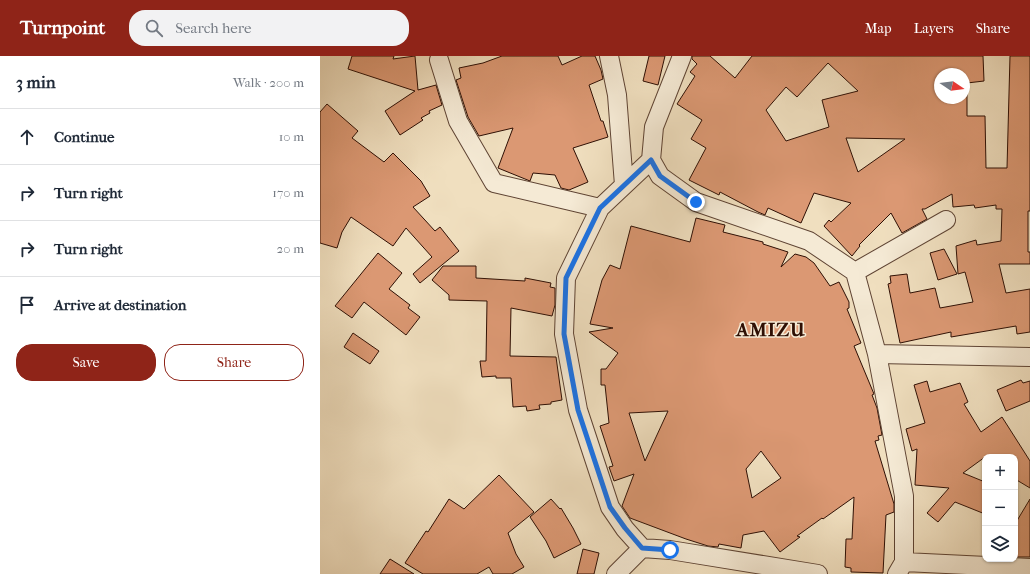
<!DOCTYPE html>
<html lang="en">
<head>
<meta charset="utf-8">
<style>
  body { margin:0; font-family:"IM FELL French Canon",serif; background:#f2f2f3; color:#1f2937 }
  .controls { position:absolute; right:12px; bottom:12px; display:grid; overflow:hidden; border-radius:8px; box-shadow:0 1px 3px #0004 }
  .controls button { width:36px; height:36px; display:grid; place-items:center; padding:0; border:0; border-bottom:1px solid #e0e1e3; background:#fff; color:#1f2937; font:20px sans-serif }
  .compass { position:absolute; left:614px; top:12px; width:36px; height:36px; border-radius:50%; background:#fff; box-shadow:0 1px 3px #0004; rotate:103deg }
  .stop { position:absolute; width:12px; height:12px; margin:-9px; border:3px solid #1a73e8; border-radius:50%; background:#fff }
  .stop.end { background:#1a73e8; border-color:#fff; box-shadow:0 1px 4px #0008 }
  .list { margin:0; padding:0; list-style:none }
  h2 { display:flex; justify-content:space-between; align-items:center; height:52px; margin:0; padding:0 16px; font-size:17px }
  h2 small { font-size:13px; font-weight:400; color:#747a83 }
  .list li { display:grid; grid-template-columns:26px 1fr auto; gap:12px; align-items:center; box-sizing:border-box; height:56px; padding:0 16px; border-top:1px solid #e0e1e3 }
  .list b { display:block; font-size:15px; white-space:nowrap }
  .list em { font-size:13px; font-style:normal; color:#747a83 }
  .actions { display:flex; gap:8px; padding:12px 16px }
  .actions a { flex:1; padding:9px 0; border:1px solid #8f2418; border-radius:16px; text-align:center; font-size:14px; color:#8f2418 }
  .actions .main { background:#8f2418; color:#fff }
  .icon { flex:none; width:22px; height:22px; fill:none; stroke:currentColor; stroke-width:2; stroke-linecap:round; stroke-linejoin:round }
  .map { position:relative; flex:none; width:710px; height:518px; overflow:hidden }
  header { display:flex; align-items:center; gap:24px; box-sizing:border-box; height:56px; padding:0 20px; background:#8f2418; color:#fff }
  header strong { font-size:19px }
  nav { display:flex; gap:22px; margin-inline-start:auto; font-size:14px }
  .search { width:280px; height:36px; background:#f2f2f3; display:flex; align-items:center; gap:10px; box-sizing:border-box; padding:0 14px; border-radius:16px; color:#747a83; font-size:15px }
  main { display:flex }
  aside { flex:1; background:#fff }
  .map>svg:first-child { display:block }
  .building { fill:#db9873; stroke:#2e0f04; fill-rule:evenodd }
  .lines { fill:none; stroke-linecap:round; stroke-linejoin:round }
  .minor-casing { stroke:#5e4333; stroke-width:20 }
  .minor { stroke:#f5ead5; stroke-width:18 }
  .route { stroke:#1a73e8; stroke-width:5 }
  .labels { text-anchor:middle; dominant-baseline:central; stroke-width:3; stroke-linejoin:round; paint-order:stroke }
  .district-label { font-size:19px; font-weight:bold; letter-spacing:1px; fill:#2e0f04; stroke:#f5ead5 }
</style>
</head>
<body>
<header>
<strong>Turnpoint</strong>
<div class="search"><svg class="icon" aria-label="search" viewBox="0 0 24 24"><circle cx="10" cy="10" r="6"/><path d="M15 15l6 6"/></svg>Search here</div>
<nav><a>Map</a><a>Layers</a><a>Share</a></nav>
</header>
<main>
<aside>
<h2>3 min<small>Walk · 200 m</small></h2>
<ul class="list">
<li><svg class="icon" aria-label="ahead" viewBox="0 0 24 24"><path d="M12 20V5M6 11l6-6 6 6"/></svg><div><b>Continue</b></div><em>10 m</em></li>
<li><svg class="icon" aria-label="right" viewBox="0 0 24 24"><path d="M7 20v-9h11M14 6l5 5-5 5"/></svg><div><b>Turn right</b></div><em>170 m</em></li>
<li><svg class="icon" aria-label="right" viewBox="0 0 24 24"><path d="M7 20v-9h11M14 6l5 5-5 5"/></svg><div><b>Turn right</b></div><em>20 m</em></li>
<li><svg class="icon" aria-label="arrive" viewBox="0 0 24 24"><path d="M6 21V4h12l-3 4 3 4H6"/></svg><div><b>Arrive at destination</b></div></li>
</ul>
<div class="actions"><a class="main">Save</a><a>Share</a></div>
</aside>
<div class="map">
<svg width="710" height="518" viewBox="0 0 710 518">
  <rect width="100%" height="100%" fill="#f0dfbf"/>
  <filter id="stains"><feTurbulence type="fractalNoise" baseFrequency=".005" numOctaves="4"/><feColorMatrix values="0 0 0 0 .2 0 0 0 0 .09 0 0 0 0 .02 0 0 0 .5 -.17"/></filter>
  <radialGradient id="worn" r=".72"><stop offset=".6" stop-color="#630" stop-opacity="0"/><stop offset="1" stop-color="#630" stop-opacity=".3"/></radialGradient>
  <path class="building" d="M32 0H74L73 3 95 0 98 34 116 29 122 49 109 55 110 57 101 62 103 64 80 79 65 55 95 35 28 13Z
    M182 0H238L242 9 262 0H275L281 14 283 23 269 29 281 65H283L288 81 253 92 268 126 249 134 241 132 235 119 213 117 210 125 178 112 193 72 159 80 148 61 136 24 141 22 139 12 163 7Z
    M329 0H345L338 29 323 25Z
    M372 0H390L415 22 432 0H663L664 25 647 27V60H665L666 112H687L690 0H710V155H708V196H710V208H679L686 237 710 233V276L697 278 696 270 631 281V276L580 287 568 228 571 227 570 220 587 218 590 237 615 232 620 252 653 246 645 216 638 218 636 190 656 184 657 189 681 185 682 153H676V149L655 152 654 149 633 151 632 138 605 153H602L607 163 582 177 571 157 539 189 540 190 532 200 504 170 509 164 511 166 531 147 494 137 481 167 448 152 445 159 438 156 400 136 399 139 369 124 386 92 371 83 382 64 357 48 375 20 370 16 377 8 372 3ZM508 7 538 35 502 44 509 71 466 85 446 54 466 31 477 41ZM620 18H644V42H620ZM526 82 585 83 538 116Z
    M7 48 38 75 32 82 64 106 73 97 101 125 110 140 93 151 115 175 120 171 139 195 100 227 93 218 112 201 86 172 73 190 31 161 22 176 17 192 0 187V56Z
    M376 162 405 169 403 176 443 186V188L468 196 461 211 475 198 486 201 494 207 510 230 519 226 529 246V252L527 253 541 287 534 290 554 338 552 339 557 352 562 379 558 380 559 384 555 385 574 448V456L566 459 563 517 531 516V512L525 511 526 483H532L534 441 503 463 502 462 477 480 480 481 460 496 444 475 423 479 421 492 399 488 398 491 388 490 366 483 310 462 302 450 314 418 294 425 289 411 293 410 280 370 289 367 285 329H281V313H286L298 297 269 276 293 272 270 268 282 224 290 209 300 213 311 170 370 186ZM348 355 325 405 309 357ZM441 395 461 422 432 442 426 413Z
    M624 193 637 218 618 224 610 197Z
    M58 197 82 217 69 233 90 249 88 252 100 261 86 279 44 246 32 262 15 250Z
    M123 210H156V222L205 225V222L231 227 230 231 235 232V249L232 260 191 252 190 300 236 301 242 344 231 346V348L219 349 220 353 207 355 206 350 193 351 191 322H176V320L162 321 160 305H166L167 245 129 244V239L112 224Z
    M33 277 59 295 50 308 24 291Z
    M701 324 703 327 710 325V345L686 355 677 334Z
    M607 325 610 336 640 327 648 346 644 348 661 376 682 361 710 405V432L695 423V401H665L643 417 665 426V458L635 446 618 466 607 457 629 432 595 429 597 393 592 395 586 373 605 367 594 329Z
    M179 419 214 456 188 477 196 498 204 511 192 518H173L169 511 157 518H103L85 507 106 475 108 476 129 443 144 453Z
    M231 443 240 453 241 452 253 472 261 488 234 502 226 485 210 461Z
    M710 443V501H695V468Z
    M263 493 279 497 274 518H257Z
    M70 503 94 518H60Z"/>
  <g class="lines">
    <defs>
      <path id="minor" d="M289 0 297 39 304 129
        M362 0 334 71 331 104 340 120 376 146 489 185 535 216 557 298 584 440V506L577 518
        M119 4 138 65 174 127 280 152
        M331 104 280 152 246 222 244 278 258 354 290 451 305 473 322 492 350 494 498 518
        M535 216 626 164
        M557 298 710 301
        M584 506 710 512
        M296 518 322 492"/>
    </defs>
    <use href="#minor" class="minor-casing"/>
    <use href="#minor" class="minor"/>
  </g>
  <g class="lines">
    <path class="route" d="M350 494 322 492 305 472 290 451 258 354 244 278 246 222 280 152 331 104 340 120 376 146"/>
  </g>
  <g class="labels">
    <g class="district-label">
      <text x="451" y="274">AMIZU</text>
    </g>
  </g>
  <rect width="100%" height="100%" filter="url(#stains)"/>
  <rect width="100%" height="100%" fill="url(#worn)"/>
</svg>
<div class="controls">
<button>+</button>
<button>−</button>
<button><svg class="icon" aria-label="layers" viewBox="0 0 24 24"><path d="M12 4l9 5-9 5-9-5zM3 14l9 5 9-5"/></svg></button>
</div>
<svg class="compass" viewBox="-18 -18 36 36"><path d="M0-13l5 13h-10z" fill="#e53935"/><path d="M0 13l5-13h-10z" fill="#747a83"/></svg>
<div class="stop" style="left:350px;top:494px"></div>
<div class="stop end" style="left:376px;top:146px"></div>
</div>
</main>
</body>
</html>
